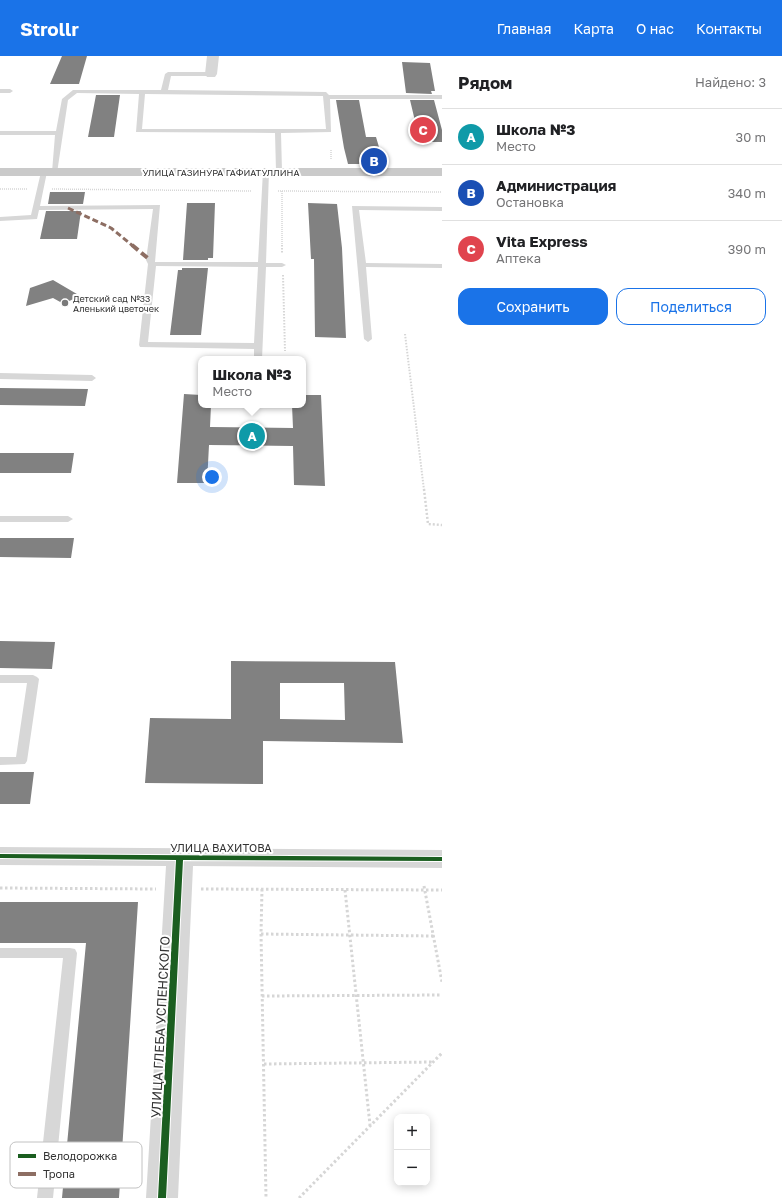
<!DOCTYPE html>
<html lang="ru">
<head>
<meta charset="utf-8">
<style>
  body { margin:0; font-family:"Golos Text",sans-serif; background:#f6f6f6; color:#202124 }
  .controls { position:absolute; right:12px; bottom:12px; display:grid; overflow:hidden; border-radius:8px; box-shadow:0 2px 10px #0003 }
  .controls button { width:36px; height:36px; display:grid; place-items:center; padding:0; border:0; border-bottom:1px solid #e0e0e0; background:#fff; color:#202124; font:20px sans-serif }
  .you { position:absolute; left:212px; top:421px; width:14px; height:14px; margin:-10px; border:3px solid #fff; border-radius:50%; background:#1a73e8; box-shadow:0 0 0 6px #1a73e833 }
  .badge { display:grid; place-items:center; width:26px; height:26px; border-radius:50%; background:#1a73e8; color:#fff; font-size:13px; font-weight:700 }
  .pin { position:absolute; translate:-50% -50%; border:2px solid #fff; box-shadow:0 1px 4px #0006 }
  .popup { position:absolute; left:198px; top:300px; width:108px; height:52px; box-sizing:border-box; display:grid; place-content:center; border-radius:8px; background:#fff; filter:drop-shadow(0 1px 3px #0005); font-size:13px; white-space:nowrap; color:#757577 }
  .popup b { font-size:15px; color:#202124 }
  .popup::after { content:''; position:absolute; left:50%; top:100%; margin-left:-8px; border:8px solid transparent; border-top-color:#fff }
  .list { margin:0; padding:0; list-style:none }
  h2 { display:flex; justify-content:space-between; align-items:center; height:52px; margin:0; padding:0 16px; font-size:17px }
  h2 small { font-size:13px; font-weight:400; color:#757577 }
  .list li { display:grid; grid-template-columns:26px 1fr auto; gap:12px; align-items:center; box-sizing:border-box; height:56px; padding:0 16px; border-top:1px solid #e0e0e0 }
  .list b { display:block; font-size:15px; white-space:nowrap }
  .list p { margin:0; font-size:13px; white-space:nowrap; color:#757577 }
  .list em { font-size:13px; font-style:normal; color:#757577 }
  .actions { display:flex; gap:8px; padding:12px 16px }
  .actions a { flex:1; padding:9px 0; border:1px solid #1a73e8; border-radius:12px; text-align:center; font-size:14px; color:#1a73e8 }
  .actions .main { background:#1a73e8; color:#fff }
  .map { position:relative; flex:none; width:442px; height:1142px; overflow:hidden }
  header { display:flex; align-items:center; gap:24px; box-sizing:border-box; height:56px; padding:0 20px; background:#1a73e8; color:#fff }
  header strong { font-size:19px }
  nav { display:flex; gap:22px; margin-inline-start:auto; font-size:14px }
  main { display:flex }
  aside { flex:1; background:#fff }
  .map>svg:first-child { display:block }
  .building { fill:#818181; fill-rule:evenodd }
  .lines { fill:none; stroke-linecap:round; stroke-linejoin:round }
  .path-far3 { stroke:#d6d6d6; stroke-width:1.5; stroke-dasharray:1 1; stroke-linecap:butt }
  .path-far2 { stroke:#d6d6d6; stroke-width:2; stroke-dasharray:1.5 1.5; stroke-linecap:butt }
  .path-far1 { stroke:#d6d6d6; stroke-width:2.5; stroke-dasharray:2 2; stroke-linecap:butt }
  .path { stroke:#d6d6d6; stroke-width:3; stroke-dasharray:2.5 2.5; stroke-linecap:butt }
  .lane { fill:#d7d7d7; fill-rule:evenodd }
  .street { fill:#d7d7d7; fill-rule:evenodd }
  .primary { fill:#cacaca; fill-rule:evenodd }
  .quiet-far1 { stroke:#8d6e63; stroke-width:3; stroke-dasharray:6 3; stroke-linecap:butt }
  .quiet { stroke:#8d6e63; stroke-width:4; stroke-dasharray:8 4; stroke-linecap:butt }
  .cycleway-casing { stroke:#fff; stroke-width:2 }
  .cycleway { fill:#1b5e20; fill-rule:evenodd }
  .poi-dot { fill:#7a7a7a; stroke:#fff; stroke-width:1.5 }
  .labels { text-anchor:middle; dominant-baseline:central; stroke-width:4; stroke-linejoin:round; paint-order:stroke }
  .far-street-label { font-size:9px; fill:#333; stroke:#fff }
  .far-poi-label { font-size:9px; fill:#333; stroke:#fff; text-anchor:start }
  .street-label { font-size:11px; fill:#333; stroke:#fff }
  .near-street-label { font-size:13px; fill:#333; stroke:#fff }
  .key { fill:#fff; stroke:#c2c2c2; stroke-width:1 }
  .key-label { font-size:11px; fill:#333 }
</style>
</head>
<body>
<header>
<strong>Strollr</strong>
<nav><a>Главная</a><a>Карта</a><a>О нас</a><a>Контакты</a></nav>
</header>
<main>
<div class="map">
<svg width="442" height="1142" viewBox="0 0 442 1142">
  <rect width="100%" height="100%" fill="#fff"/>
  <path class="building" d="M62 0H87L79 28H50Z
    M402 6 430 7 435 35H431L432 38 406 37Z
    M96 39H120L114 81H88Z
    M336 44H359L366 81H376L384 108H348L344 92Z
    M410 44H434L442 74V86H420Z
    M50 136H85L83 148H48Z
    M187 147H215L213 202H208V204H183Z
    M308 147 337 148 342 192 346 282 315 281 314 203H311Z
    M46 155H81L77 183H40Z
    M182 212H208L201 279H170L178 214H182Z
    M53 224 82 241 62 247 53 242 26 250 30 232Z
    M0 332 88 333 85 350 0 349Z
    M184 338 201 339V349H211L210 371 293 372 292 349H303V339H321L325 430 294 429 293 390 209 389 207 427H177Z
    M0 397H74L71 417H0Z
    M0 482H74L71 502 0 501Z
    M0 585 55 586 52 613 0 612Z
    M231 605 395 606 403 687 263 685V728L145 727 150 662 231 663ZM280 627H344L345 664 280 663Z
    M0 716H34L30 748H0Z
    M0 846H138L119 1142H62L86 887H0Z"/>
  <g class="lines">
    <path class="path-far3" d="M331 94V103
      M0 133H27
      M52 133 251 135
      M278 135 442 136
      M282 135V190"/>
    <path class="path-far2" d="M282 189V198
      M283 219 285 295
      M405 278 424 434"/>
    <path class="path-far1" d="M424 433 428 468 442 469"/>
    <path class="path" d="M424 830 442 926
      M0 832 156 833
      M201 833 442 834
      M262 833 261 878 434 880
      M345 834 370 1069
      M261 878 266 1142
      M262 940 442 939
      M264 1008 433 1006
      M299 1142 442 997"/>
    <path class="lane" d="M168 16H211L214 18 211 20H171L168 34 326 36 329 39H442V43H330L331 76 281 77 282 115 279 117 276 115 275 77 136 76 139 38 77 37 68 44 57 117 52 116 55 79H0V75H56L62 43 73 34H161L165 18ZM145 38 323 40 326 73H142Z
      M0 33H10L13 35 10 37H0Z
      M266 113 269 115 266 207H282L286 209 282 211H266L262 303H254V293L140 291 139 289 148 208 146 204 153 153 39 154 37 163 0 165V161L31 159 41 116 44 114 47 116 40 150 160 149 155 206H258L263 115ZM156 210 258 211 254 287 148 286Z
      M352 150 442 151V155L359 154 366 207 442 208V212L366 211 372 283 368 286 364 283Z
      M0 317 92 319 96 322 92 325 0 323Z
      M0 460H68L73 463 68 466H0Z
      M0 619H33L37 621 39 623 27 705 25 708 0 709V701H16L27 627H0Z
      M0 892H70L75 893 77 897 53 1142H37L63 902H0Z"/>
    <path class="street" d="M207 0H219L217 18 215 21H207L205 18Z
      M0 791 442 794V812L193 810 178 1142H146L166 810 0 809Z"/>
    <path class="primary" d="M0 112H442V120H0Z"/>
    <path class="quiet-far1" d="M68 152 111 172 133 190"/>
    <path class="quiet" d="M132 189 150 204"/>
    <defs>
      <path id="cycleway" d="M0 798 442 801V805L183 804 166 1142H158L176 804 0 802Z"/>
    </defs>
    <use href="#cycleway" class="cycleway-casing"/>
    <use href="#cycleway" class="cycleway"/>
  </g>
  <circle class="poi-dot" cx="65" cy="247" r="4"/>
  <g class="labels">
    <g class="far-street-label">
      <text x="221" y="116">УЛИЦА ГАЗИНУРА ГАФИАТУЛЛИНА</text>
    </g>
    <g class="far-poi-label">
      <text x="73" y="242">Детский сад №33<tspan x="73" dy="10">Аленький цветочек</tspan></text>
    </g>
    <g class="street-label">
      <text x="221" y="791">УЛИЦА ВАХИТОВА</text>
    </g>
    <g class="near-street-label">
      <text transform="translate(160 971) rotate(-87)">УЛИЦА ГЛЕБА УСПЕНСКОГО</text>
    </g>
  </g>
  <rect x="10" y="1086" width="132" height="46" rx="6" class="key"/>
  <rect x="18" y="1098" width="18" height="4" fill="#1b5e20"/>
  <rect x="18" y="1116" width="18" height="4" fill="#8d6e63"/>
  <g class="key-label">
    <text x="43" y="1104">Велодорожка</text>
    <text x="43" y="1122">Тропа</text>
  </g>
</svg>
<div class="controls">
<button>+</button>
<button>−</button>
</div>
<div class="you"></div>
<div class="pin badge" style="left:252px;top:380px;background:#0f9aa8">A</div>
<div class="popup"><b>Школа №3</b>Место</div>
<div class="pin badge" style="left:374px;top:105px;background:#1a4fb4">B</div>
<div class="pin badge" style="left:423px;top:74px;background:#e0444e">C</div>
</div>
<aside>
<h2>Рядом<small>Найдено: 3</small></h2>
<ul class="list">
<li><span class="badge" style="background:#0f9aa8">A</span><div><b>Школа №3</b><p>Место</p></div><em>30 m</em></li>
<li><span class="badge" style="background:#1a4fb4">B</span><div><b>Администрация</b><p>Остановка</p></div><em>340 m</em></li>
<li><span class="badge" style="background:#e0444e">C</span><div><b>Vita Express</b><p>Аптека</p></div><em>390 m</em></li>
</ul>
<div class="actions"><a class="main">Сохранить</a><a>Поделиться</a></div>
</aside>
</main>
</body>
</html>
